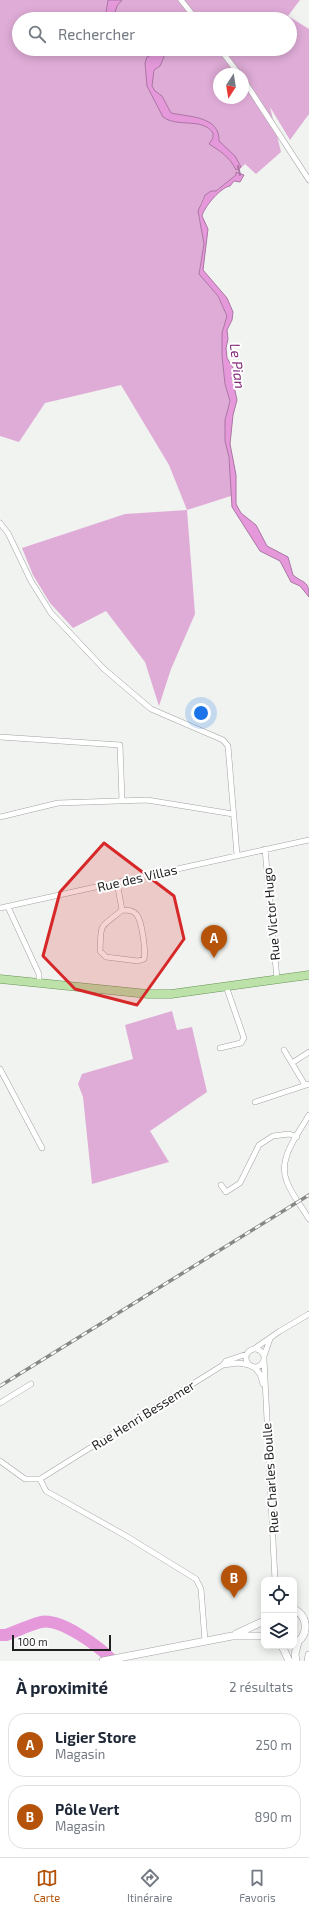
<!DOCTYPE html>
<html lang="fr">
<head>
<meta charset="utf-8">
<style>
  body { margin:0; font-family:"Exo 2",sans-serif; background:#f2f2f3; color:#1f2937 }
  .controls { position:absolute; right:12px; bottom:12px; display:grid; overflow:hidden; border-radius:8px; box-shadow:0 2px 10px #0003 }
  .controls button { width:36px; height:36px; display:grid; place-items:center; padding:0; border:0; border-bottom:1px solid #e0e1e3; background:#fff; color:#1f2937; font:20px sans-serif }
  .compass { position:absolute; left:213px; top:68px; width:36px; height:36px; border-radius:50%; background:#fff; box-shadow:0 2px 10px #0003; rotate:192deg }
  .scale { position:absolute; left:12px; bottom:10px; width:99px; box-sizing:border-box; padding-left:4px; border:2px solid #1f201f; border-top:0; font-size:11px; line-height:14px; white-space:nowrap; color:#1f201f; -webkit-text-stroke:3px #fff; paint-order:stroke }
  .you { position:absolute; left:201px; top:713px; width:14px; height:14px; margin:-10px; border:3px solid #fff; border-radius:50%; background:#1a73e8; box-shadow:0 0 0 6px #1a73e833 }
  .badge { display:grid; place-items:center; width:26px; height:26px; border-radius:50%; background:#b45309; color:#fff; font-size:13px; font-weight:700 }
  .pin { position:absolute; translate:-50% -33px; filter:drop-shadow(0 1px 2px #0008) }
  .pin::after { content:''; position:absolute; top:21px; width:14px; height:12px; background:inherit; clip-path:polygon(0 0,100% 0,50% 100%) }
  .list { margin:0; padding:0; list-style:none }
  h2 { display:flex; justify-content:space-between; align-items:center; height:52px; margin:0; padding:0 16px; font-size:17px }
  h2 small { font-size:13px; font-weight:400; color:#747a83 }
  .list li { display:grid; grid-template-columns:26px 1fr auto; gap:12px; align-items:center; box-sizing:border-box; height:64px; margin:0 8px 8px; padding:0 8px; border:1px solid #e0e1e3; border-radius:16px }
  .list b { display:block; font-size:15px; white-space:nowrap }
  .list p { margin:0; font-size:13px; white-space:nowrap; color:#747a83 }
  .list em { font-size:13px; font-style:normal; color:#747a83 }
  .icon { flex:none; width:22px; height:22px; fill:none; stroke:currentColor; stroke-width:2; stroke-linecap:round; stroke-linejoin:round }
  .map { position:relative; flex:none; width:309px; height:1661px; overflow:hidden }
  .search { position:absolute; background:#fff; box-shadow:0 2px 10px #0003; left:12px; right:12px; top:12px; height:44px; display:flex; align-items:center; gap:10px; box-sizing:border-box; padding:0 14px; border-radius:22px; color:#747a83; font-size:15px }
  .sheet { height:196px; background:#fff }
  nav { display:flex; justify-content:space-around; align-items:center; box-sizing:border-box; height:56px; border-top:1px solid #e0e1e3; background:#fff; font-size:11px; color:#747a83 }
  nav a { display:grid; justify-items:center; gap:2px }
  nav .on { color:#b45309 }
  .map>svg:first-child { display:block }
  .green { fill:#dfacd7; fill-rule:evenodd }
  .water { fill:#e599db; stroke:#aa75a3 }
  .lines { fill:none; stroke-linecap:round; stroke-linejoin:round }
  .stream { stroke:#aa75a3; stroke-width:2 }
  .river { stroke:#e599db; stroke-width:12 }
  .street-casing { stroke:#a1a3a1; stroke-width:6 }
  .secondary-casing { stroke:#a1a3a1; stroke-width:8 }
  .primary-casing { stroke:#689255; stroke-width:9 }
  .street { stroke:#fff; stroke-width:5 }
  .secondary { stroke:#fff; stroke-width:7 }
  .primary { stroke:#bce2aa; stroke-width:8 }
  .rail-casing { stroke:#868886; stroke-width:3.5 }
  .rail { stroke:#fff; stroke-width:2; stroke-dasharray:6; stroke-linecap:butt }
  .marked { fill:#d62828; fill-opacity:0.2; stroke:#d62828; stroke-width:3; stroke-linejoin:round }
  .labels { text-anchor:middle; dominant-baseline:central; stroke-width:4; stroke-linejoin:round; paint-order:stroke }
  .street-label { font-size:13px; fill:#1f201f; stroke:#fff }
  .water-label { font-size:14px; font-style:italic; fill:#802878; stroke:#fff }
</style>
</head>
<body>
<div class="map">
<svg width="309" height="1661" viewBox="0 0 309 1661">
  <rect width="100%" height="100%" fill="#f1f3f0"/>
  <path class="green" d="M0 0H300L288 16 309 29V114L290 140 270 107 281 152 256 174 245 164 237 172 236 175 216 191C210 191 206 193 203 198 192 220 205 224 204 243 204 253 201 262 199 271L218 296 227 316 222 333V356L225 384 230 401 225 420V432L231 471V496L187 510 195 614 171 669 159 706 145 662 106 611 73 628 50 603 33 575 22 548 125 514 187 510 169 465 121 385 45 403 19 442 0 436ZM19 19H290V49H19ZM219 74H243V98H219Z
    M172 1011 177 1030 192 1027 207 1092 150 1131 169 1162 92 1184 83 1097 78 1084 82 1074 133 1059 125 1025Z"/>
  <path class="water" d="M108 0H122L117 6 113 19H105Z
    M137 49H159L164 57 160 66 154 70 152 86 155 91 162 96 171 113C189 117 220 116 219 141L235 156 241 167 236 170C230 157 220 151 209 144L213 138V133C202 117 178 128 163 117L147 86 145 63 147 57 151 55 152 52 149 49Z
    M236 172 244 175 240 182 234 181 230 186C221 187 204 207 202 216L208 229 203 270 227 298 233 312 232 320 227 330 228 339 226 348 227 358 233 368 232 377 237 400 233 415 230 444 236 475V504L241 513 256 525 267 546 288 557 293 575C304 584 309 580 309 597L300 586 291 582 280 561 260 551 232 507 229 457 225 441V420L230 401 225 384 222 356V333L227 316 218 296 199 274 204 244 198 211 205 195 211 191H216L236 175Z"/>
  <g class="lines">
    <path class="stream" d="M238 166 240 175"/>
    <path class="river" d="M0 1635H6C17 1631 29 1625 41 1622 61 1618 100 1647 113 1661"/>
    <defs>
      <path id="street" d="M181 0 196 19
        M220 49 239 74
        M243 79 309 180
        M0 523 8 533 31 581 51 613 104 669 151 709 223 740 228 746 237 855
        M0 737 120 745 122 800
        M0 817 58 803 147 800 233 814
        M265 849 277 979
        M117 882 122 910
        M8 907 39 974V983
        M0 908 309 840
        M122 910C128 910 133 910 137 915 142 922 146 951 144 959L138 961 106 957 100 951C101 920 100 929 122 910Z
        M220 1048 241 1043 244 1038 226 986
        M284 1050 305 1085
        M292 1063 309 1052
        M0 1069 42 1148
        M255 1102 309 1084
        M309 1115C298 1134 277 1159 287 1182 292 1195 302 1207 309 1219
        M221 1185 226 1192 240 1183 259 1145 273 1136 289 1134 297 1137
        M254 1349 280 1331 309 1314
        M246 1358a9 9 0 1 1 18 0a9 9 0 1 1-18 0Z
        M264 1356 270 1339
        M264 1359 275 1580
        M223 1365 238 1363 250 1365
        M254 1367 260 1374 263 1384
        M0 1403 31 1384
        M0 1461 25 1479H40L223 1365 226 1361 247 1354
        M40 1479 46 1491 126 1536 196 1579 201 1589 205 1641"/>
      <path id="secondary" d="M294 1609C309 1617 309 1636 294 1644
        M236 1634 264 1621
        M282 1646 289 1661
        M103 1661 232 1636H264
        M296 1661 295 1654 298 1642
        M308 1661 309 1655"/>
      <path id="primary" d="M0 979 148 994H171L309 975"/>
    </defs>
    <use href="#street" class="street-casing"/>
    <use href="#secondary" class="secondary-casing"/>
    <use href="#primary" class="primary-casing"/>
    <use href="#street" class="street"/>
    <use href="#secondary" class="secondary"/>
    <use href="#primary" class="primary"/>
    <defs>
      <path id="rail" d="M0 1386 309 1195"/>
    </defs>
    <use href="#rail" class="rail-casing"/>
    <use href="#rail" class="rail"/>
  </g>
  <path class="marked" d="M104 843 174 896 184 939 137 1005 75 989 43 956 60 892Z"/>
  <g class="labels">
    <g class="street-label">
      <text transform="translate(137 878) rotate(-13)">Rue des Villas</text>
      <text transform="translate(271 914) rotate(-95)">Rue Victor Hugo</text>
      <text transform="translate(143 1415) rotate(-32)">Rue Henri Bessemer</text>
      <text transform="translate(270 1478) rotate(-94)">Rue Charles Boulle</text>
    </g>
    <g class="water-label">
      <text transform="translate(238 366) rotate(83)">Le Pian</text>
    </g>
  </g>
</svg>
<div class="controls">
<button><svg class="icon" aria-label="locate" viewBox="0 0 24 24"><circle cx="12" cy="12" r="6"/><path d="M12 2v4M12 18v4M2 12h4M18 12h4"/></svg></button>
<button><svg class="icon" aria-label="layers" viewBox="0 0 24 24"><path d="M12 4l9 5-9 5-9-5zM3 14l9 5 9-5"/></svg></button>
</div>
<svg class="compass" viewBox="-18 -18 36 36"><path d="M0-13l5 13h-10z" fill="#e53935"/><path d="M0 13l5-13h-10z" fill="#747a83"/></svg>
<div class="scale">100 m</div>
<div class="you"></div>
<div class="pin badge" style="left:214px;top:958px">A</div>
<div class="pin badge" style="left:234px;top:1598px">B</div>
<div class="search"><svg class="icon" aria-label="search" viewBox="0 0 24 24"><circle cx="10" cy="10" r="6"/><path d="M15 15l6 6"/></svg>Rechercher</div>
</div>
<section class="sheet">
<h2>À proximité<small>2 résultats</small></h2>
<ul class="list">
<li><span class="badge">A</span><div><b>Ligier Store</b><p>Magasin</p></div><em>250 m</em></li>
<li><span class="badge">B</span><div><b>Pôle Vert</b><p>Magasin</p></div><em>890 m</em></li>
</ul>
</section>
<nav>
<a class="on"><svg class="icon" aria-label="map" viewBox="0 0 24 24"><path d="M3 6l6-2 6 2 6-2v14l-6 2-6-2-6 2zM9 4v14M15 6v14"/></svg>Carte</a>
<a><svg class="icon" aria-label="directions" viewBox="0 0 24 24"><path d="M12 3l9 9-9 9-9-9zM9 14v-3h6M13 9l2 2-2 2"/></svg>Itinéraire</a>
<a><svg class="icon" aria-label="saved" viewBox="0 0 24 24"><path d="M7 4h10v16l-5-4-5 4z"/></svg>Favoris</a>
</nav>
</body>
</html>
